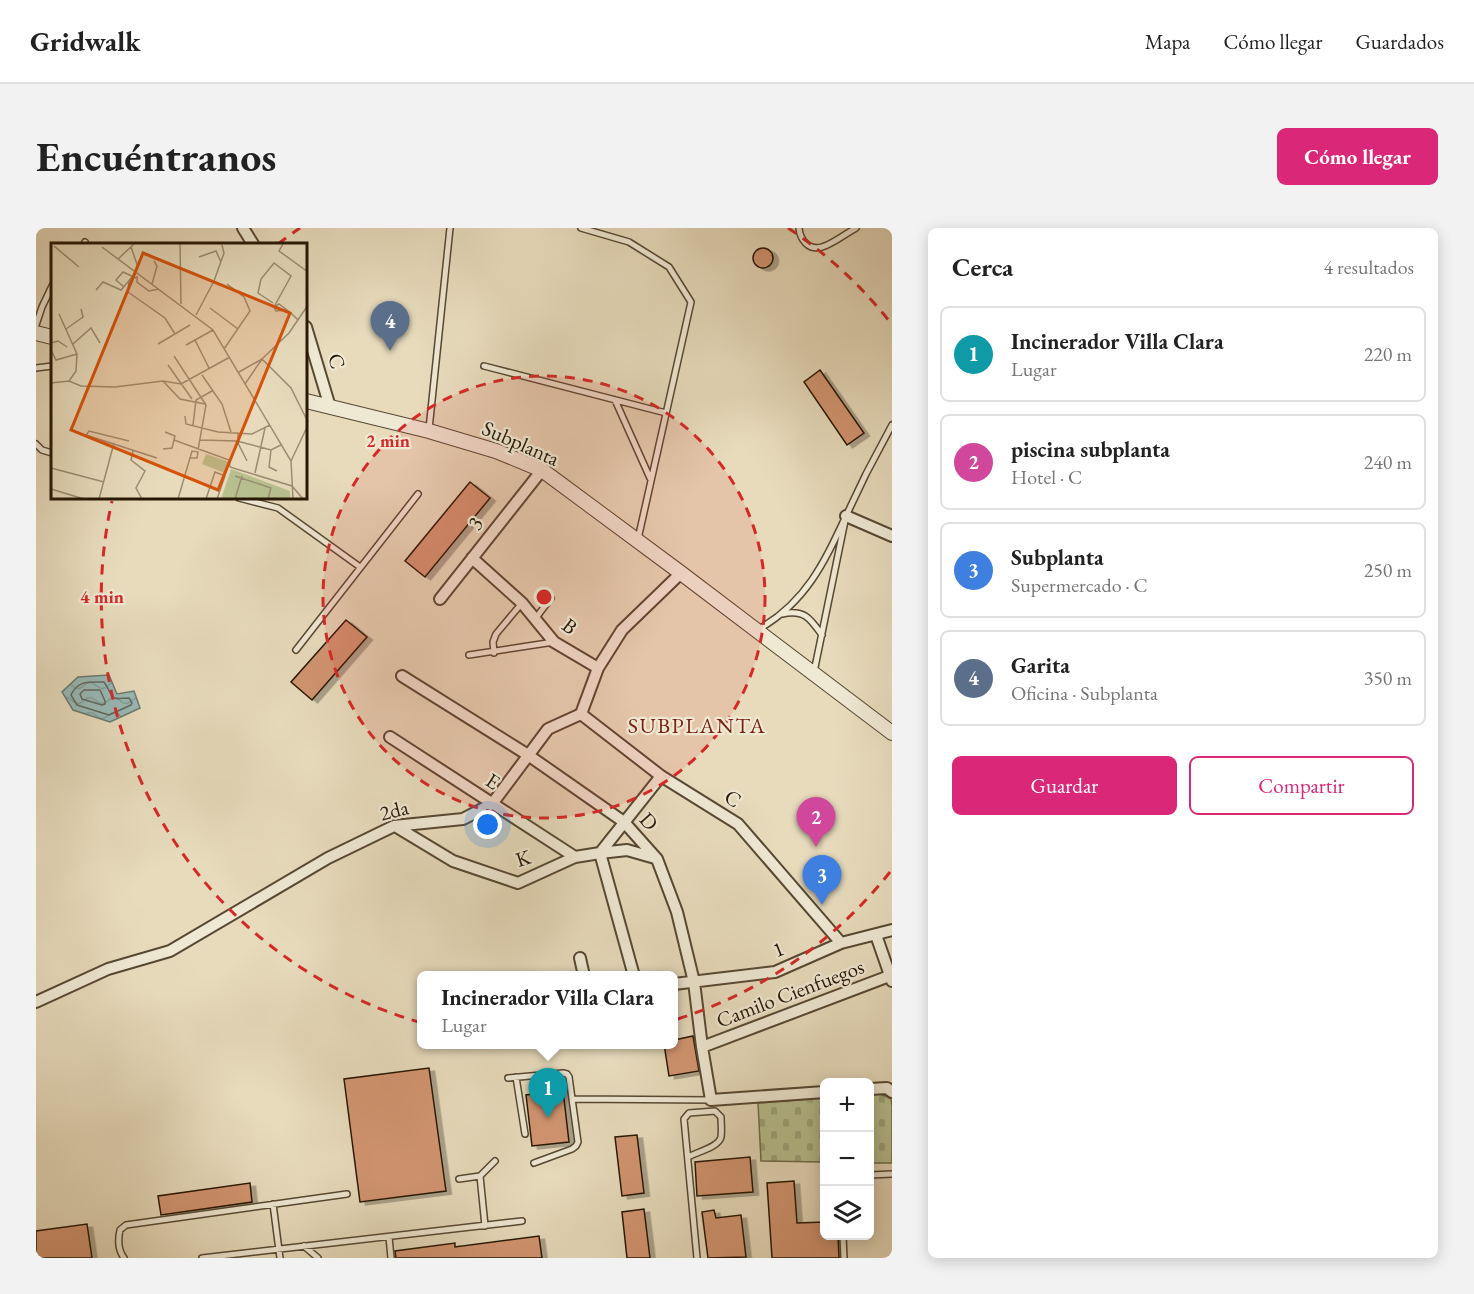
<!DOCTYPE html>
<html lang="es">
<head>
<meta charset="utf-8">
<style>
  body { margin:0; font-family:"EB Garamond",serif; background:#f2f2f2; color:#222 }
  .controls { position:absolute; right:18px; bottom:18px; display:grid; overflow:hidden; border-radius:9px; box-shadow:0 3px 15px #0003 }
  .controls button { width:54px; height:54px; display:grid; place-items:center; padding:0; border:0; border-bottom:2px solid #e0e0e0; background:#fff; color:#222; font:30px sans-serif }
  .you { position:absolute; left:452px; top:597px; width:21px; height:21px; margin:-15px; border:4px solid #fff; border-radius:50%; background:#1a73e8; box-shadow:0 0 0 9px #1a73e833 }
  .badge { display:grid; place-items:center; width:39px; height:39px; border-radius:50%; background:#db2777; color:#fff; font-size:20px; font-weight:700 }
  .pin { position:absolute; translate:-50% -50px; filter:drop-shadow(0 2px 3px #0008) }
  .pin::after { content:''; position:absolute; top:32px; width:21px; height:18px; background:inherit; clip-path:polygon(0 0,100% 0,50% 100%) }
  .popup { position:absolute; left:381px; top:743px; width:261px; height:78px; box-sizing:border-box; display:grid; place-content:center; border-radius:9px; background:#fff; filter:drop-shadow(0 2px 4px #0005); font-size:20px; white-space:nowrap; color:#767676 }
  .popup b { font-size:22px; color:#222 }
  .popup::after { content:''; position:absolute; left:50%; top:100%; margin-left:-12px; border:12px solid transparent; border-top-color:#fff }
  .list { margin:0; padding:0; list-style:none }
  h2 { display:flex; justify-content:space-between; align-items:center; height:78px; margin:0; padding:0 24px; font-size:26px }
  h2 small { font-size:20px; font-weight:400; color:#767676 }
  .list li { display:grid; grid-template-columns:39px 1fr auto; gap:18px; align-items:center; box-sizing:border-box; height:96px; margin:0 12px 12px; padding:0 12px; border:2px solid #e0e0e0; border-radius:9px }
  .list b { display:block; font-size:22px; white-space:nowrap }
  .list p { margin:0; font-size:20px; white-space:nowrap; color:#767676 }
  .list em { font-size:20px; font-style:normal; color:#767676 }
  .actions { display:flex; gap:12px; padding:18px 24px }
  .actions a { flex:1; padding:14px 0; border:2px solid #db2777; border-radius:9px; text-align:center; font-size:21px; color:#db2777 }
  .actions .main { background:#db2777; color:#fff }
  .icon { flex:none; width:33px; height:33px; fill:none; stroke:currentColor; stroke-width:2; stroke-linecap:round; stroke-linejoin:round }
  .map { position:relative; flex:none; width:856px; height:1030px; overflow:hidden; border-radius:9px }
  header { display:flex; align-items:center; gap:36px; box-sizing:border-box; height:84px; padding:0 30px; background:#fff; border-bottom:2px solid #e0e0e0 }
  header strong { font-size:28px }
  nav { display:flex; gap:33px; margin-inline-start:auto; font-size:21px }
  .intro { display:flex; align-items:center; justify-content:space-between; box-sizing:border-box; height:144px; padding:0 36px }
  h1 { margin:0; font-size:42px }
  .button { padding:15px 27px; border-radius:9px; background:#db2777; color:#fff; font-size:21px; font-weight:700 }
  main { display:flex; gap:36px; padding:0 36px }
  aside { flex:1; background:#fff; border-radius:9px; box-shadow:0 3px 15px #0003 }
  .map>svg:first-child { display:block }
  .cemetery { fill:url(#cemetery-stones); stroke:#706c4a; stroke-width:1.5 }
  .water { fill:url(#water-waves); stroke:#6b7970; stroke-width:1.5 }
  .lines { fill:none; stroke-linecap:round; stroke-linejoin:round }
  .shore { stroke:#60685e; stroke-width:1.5 }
  .building { fill:#d29571; stroke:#271705; stroke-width:1.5; filter:url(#shadow) }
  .service-casing { stroke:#574833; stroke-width:8 }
  .minor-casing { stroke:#574833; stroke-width:14 }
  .tertiary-casing { stroke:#574833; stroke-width:16 }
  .service { stroke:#efe8d3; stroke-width:5 }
  .minor { stroke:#efe8d3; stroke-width:10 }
  .tertiary { stroke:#efe8d3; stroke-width:14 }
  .ring { fill:none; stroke:#d62828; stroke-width:3; stroke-dasharray:10 8 }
  .labels { text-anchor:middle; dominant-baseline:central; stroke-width:4.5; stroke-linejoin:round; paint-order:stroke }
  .street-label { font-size:21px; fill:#271705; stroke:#efe8d3 }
  .neighbourhood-label { font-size:22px; letter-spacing:1.5px; fill:#7a1f14; stroke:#efe8d3 }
  .inset-road { fill:none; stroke:#9a8d73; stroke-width:1.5 }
  .view { fill:#d5520b; fill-opacity:0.15; stroke:#d5520b; stroke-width:3 }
  .inset-edge { fill:none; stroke:#271705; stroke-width:3 }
  .centre { fill:#d62828; stroke:#efe8d3; stroke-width:3 }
  .ring-label { font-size:18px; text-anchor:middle; font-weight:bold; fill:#d62828; stroke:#efe8d3; stroke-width:4.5; stroke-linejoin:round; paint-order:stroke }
</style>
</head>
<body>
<header>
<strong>Gridwalk</strong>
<nav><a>Mapa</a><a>Cómo llegar</a><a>Guardados</a></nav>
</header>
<div class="intro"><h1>Encuéntranos</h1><a class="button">Cómo llegar</a></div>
<main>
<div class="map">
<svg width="856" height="1030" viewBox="0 0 856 1030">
  <defs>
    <pattern id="cemetery-stones" width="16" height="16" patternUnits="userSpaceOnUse" patternTransform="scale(1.5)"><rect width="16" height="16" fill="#b8c08f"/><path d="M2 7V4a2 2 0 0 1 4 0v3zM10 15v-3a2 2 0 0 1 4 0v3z" fill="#9ea47a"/></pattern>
    <pattern id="water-waves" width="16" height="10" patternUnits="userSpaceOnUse" patternTransform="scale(1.5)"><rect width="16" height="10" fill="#98bab7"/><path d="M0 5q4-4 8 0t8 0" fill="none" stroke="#839f9c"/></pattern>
    <filter id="shadow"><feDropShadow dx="5.5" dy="3" stdDeviation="0" flood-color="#0004"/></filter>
  </defs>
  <rect width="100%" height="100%" fill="#e7dbbc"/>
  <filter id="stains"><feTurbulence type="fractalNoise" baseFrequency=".00333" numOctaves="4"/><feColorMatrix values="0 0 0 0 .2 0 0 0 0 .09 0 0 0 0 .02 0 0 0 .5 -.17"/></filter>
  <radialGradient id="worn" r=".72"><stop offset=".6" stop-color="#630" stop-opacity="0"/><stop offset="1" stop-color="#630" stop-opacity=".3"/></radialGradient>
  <path class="cemetery" d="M843 865 855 871 856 878V935H834V866Z
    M788 870V934L725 933 722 875Z"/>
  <path class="water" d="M73 447 81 466 98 463 104 480 74 494 37 482 26 464 42 449Z"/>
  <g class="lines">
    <path class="shore" d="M68 454C79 469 70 472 93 470L96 475 95 477 73 487 41 477 35 467C42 452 53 454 68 454Z
      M48 462H64L69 473V476L66 477 46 471 44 466Z"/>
  </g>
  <path class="building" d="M717 30a10 10 0 1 1 20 0a10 10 0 1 1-20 0Z
    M784 142 828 205 811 217 768 154Z
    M434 254 454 270 389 349 369 333Z
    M310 392 331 409 276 472 255 454Z
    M657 808 663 843 633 848 628 816H638V812Z
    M393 840 410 963 324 974 308 851Z
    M527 862 533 914 496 918 490 867Z
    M601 907 608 965 586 968 579 909Z
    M714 929 717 964 661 968 659 934Z
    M758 953 761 995 789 994V1008H802L803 1030H736L731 955Z
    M214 955 216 974 125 987 122 968Z
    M608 981 614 1030H591L586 984Z
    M678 982 680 990 705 987 710 1029 672 1030 666 984Z
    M51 996 56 1030H0V1003Z
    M503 1008 506 1030H360L359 1023 419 1015V1019Z"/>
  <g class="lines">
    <defs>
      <path id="service" d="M545 0 593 14 633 39 655 74 602 311
        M763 0C764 11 772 23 786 19 795 17 811 5 820 0
        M48 16 49 14
        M0 97 6 79 16 58
        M448 138 630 185
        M0 140 16 138
        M579 172 614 250
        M393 201 414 0
        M0 216 6 222 16 225
        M203 270 242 280 324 339
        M810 288 830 246 856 197
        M746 386C768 381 774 390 786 407
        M499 391 515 370
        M723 401C770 374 788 335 810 288L778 444
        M260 422 382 266
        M458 425 457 414 460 406 486 375
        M433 427 518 414
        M480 849 489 906
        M472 850 527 845 531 846 533 849 542 914 540 918 536 921 498 935
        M536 871 675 872
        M652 929C661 924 683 919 685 909 686 903 685 895 685 889L679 883 653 885 648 891 661 1030
        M834 947 856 946
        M444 948 449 998
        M423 951 444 948 459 933
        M237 976 244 1030
        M807 1008 808 1030
        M353 1009 355 1030
        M268 1018 282 1030
        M88 1030C82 1022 82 1011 84 1002L90 997 311 966
        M166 1030 486 993"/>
      <path id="minor" d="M207 0 217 16
        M270 99 294 179
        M810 288 856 308
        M436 330 486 375 518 414 562 440
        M404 371 506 242
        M366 448 492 527 588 594 621 631 641 684 658 754 666 819 675 872 788 864
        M545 486 625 548 702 596 805 715
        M354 509 539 629
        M359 598 417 633 482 655 539 629 564 625 591 622 619 630
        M840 707 856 753
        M544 730 548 748
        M598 748 564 625 625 548
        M638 756 739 744 805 715 856 702
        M0 774 72 741 134 723 292 630 358 598 427 591 456 576 512 501 545 486 562 440 586 402 645 345
        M666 819 856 747
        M834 861 851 860 856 864"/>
      <path id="tertiary" d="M0 105 16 109
        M270 173 393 203 460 223 506 242 645 345 856 505"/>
    </defs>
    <use href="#service" class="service-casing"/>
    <use href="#minor" class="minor-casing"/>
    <use href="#tertiary" class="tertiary-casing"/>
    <use href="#service" class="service"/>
    <use href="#minor" class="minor"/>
    <use href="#tertiary" class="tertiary"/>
  </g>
  <circle cx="508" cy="369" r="221" fill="#d62828" fill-opacity=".12"/>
  <g class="ring">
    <circle cx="508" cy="369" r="221"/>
    <path d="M854 644A442 442 0 0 1 76 273M242 16A442 442 0 0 1 264 0M752 0A442 442 0 0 1 854 94"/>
  </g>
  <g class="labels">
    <g class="street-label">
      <text transform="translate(301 133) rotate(73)">C</text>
      <text transform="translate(485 215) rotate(24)">Subplanta</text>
      <text transform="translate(439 295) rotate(-52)">3</text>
      <text transform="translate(534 398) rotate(38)">B</text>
      <text transform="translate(457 553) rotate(33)">E</text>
      <text transform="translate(697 570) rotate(32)">C</text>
      <text transform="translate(358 582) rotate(-14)">2da</text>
      <text transform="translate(613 593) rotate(48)">D</text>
      <text transform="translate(487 630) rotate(-18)">K</text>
      <text transform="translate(742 721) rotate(-22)">1</text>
      <text transform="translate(754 765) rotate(-21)">Camilo Cienfuegos</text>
    </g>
    <g class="neighbourhood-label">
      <text x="661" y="497">SUBPLANTA</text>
    </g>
  </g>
  <g transform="translate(15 15)">
    <rect width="256" height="256" fill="#e7dbbc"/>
    <path d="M155 211 178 219 176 231 151 221ZM180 226 239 248V256H170Z" fill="#b8c08f"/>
    <path class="inset-road" d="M129 1 130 61M232 1 228 8 257 29M3 3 28 24M51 4 162 87 240 218 242 256M80 4 87 24M148 14 165 8 170 19M67 16 83 1M86 33V39L98 48 108 46M78 37 77 49 114 75 124 91M101 41 106 23 103 18M73 44 65 37 72 29 85 35M45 47 52 39 70 47 81 34M222 60 207 50 210 36 223 20 240 33 224 62M257 62 238 90 211 116 240 145 257 179M159 65 187 86M236 67 225 68 223 64 228 61 240 70 247 77M8 71 26 111 25 128 18 138M145 72 163 38 173 10 171 2M15 86 32 74 30 66M144 97 158 125M0 100 7 98 16 104M22 101 40 85 49 100M107 101 139 82M135 102 162 87M173 106 199 68 193 54 176 41M0 107 5 117 26 111M123 113 155 162 147 207M117 122 141 156M188 129 211 116 194 141M151 132 171 161 180 189M112 138 129 156 154 161M0 140 18 138 30 143 64 144 112 138 130 141 179 114M134 173 135 181 167 189 201 191 219 182M142 182 145 157 161 148M187 190V200L196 218M123 197 178 217 179 224M149 197 186 198 220 207 230 202M78 198 38 188 35 192 106 215M112 206 121 205 124 193 114 189M220 207 218 224 226 228M82 208 80 217 94 228 85 245 91 256M240 218 257 182M179 224 241 243 252 256M0 225 53 239M204 230 214 185M184 233 220 245 217 256M0 246 33 256M48 256 63 200M127 256 141 208 147 209 146 215H139M155 256 164 229 174 233 166 256M184 256 191 233"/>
    <path class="view" d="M92 10 239 70 167 247 20 187Z"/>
    <rect width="256" height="256" class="inset-edge"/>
  </g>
  <circle cx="508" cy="369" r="9" class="centre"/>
  <g class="ring-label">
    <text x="352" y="219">2 min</text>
    <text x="66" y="375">4 min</text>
  </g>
  <rect width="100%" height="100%" filter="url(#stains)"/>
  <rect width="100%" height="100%" fill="url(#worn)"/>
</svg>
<div class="controls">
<button>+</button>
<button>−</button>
<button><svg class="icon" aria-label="layers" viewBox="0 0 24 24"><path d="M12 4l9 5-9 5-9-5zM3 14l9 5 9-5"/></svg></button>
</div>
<div class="you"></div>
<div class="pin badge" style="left:512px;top:890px;background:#0f9aa8">1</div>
<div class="popup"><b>Incinerador Villa Clara</b>Lugar</div>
<div class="pin badge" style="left:780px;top:619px;background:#d1479c">2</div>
<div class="pin badge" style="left:786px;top:677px;background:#3f7fe0">3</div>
<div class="pin badge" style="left:354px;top:123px;background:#5c6f8a">4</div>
</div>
<aside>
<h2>Cerca<small>4 resultados</small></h2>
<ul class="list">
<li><span class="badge" style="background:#0f9aa8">1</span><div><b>Incinerador Villa Clara</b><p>Lugar</p></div><em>220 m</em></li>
<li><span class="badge" style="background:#d1479c">2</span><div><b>piscina subplanta</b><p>Hotel · C</p></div><em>240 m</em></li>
<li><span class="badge" style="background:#3f7fe0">3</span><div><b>Subplanta</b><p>Supermercado · C</p></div><em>250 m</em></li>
<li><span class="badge" style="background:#5c6f8a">4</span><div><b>Garita</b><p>Oficina · Subplanta</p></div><em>350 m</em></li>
</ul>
<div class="actions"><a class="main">Guardar</a><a>Compartir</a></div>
</aside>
</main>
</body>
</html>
